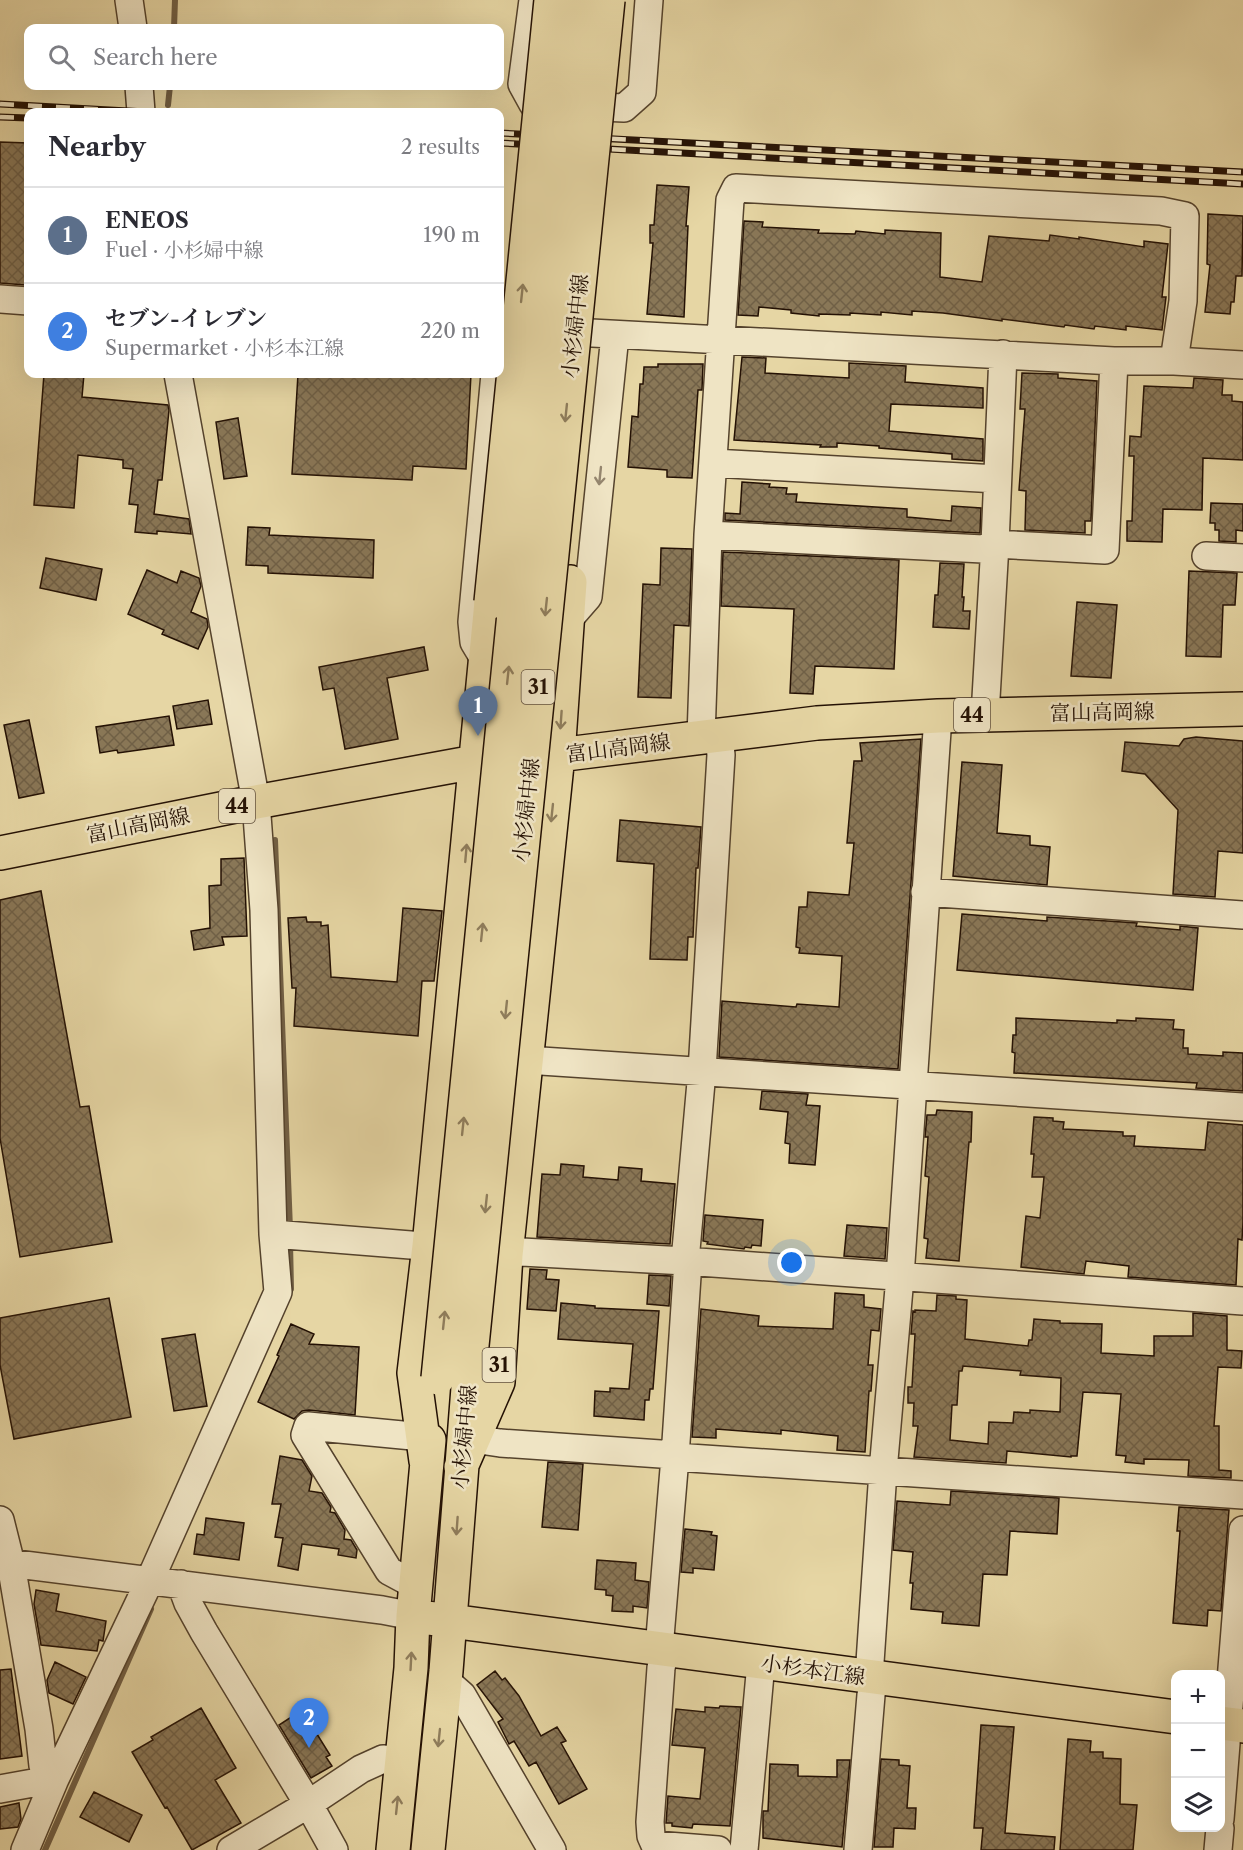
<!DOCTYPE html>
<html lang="en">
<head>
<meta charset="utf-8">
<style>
  body { margin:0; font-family:"Libre Caslon Text","Noto Serif JP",serif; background:#f7f7f7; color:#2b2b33 }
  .controls { position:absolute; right:18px; bottom:18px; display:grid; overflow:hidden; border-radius:12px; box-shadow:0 6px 24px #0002 }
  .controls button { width:54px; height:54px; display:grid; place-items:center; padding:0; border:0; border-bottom:2px solid #e1e1e2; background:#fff; color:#2b2b33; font:30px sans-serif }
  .you { position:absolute; left:792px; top:1263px; width:21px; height:21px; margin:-15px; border:4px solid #fff; border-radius:50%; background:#1a73e8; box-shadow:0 0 0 9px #1a73e833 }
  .badge { display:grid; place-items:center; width:39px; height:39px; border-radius:50%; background:#2563eb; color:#fff; font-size:20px; font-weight:700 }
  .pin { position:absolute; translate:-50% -50px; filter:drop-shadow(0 2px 3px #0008) }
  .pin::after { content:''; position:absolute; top:32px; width:21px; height:18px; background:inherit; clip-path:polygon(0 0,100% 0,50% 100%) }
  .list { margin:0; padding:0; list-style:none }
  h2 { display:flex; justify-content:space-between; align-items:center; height:78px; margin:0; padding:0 24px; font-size:26px }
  h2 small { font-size:20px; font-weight:400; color:#7c7c81 }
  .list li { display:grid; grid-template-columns:39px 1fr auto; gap:18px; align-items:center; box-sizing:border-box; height:96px; padding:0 24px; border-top:2px solid #e1e1e2 }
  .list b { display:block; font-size:22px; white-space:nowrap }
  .list p { margin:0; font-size:20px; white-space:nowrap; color:#7c7c81 }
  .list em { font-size:20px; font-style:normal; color:#7c7c81 }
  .icon { flex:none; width:33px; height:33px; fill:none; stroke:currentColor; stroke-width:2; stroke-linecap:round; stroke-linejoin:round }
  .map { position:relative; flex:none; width:1243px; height:1850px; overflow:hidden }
  .search { position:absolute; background:#fff; box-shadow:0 6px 24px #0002; left:24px; top:24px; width:480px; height:66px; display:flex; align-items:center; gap:15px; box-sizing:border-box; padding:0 21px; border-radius:12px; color:#7c7c81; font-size:22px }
  .panel { position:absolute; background:#fff; box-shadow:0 6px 24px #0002; left:24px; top:108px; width:480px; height:270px; border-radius:12px }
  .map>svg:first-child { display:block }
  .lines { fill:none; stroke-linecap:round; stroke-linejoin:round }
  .stream { stroke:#715f44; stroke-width:6 }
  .building { fill:url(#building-cross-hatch); stroke:#241104; stroke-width:1.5; fill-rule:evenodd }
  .minor-casing { stroke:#54422c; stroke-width:30 }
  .major-casing { stroke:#241104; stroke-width:36 }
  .minor { stroke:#efe4c4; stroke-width:27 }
  .major { stroke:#e6d6a4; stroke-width:33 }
  .rail-casing { stroke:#241104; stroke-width:7 }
  .rail { stroke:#efe4c4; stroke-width:4.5; stroke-dasharray:14; stroke-linecap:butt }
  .major-bridge-casing { stroke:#241104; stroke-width:36; stroke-linecap:butt }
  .major-bridge { stroke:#e6d6a4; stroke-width:33 }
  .oneway { stroke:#8f7d5c }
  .oneway2 { stroke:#94856e }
  .labels { text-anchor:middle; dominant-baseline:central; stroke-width:5; stroke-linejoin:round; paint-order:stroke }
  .shield { fill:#efe4c4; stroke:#61503e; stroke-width:1.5 }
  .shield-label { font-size:20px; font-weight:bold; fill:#241104 }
  .street-label { font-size:21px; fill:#241104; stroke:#efe4c4 }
</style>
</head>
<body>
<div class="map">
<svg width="1243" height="1850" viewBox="0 0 1243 1850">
  <defs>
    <pattern id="building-cross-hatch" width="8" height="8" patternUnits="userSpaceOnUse" patternTransform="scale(1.5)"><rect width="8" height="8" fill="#897757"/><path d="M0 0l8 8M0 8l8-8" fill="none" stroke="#706046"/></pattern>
  </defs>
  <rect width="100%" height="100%" fill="#e6d6a4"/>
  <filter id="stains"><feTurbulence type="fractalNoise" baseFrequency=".00333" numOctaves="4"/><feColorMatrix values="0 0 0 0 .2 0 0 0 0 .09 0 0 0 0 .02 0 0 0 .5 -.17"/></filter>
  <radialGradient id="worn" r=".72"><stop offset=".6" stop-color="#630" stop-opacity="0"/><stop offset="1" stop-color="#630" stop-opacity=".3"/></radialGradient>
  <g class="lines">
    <path class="stream" d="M174 28 175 0
      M168 105 170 86
      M275 840 290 1229
      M290 1242 291 1289
      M45 1850 151 1609"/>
  </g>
  <path class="building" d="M0 142 28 143V213L25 285 0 283Z
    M657 185 689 187 686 226H688L684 317 647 314 653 243H650V225H654Z
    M1208 214 1243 216 1242 276H1236L1234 302H1231L1230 314 1205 312 1210 265 1207 264Z
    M744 221 763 222 762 227 819 230 818 233 855 234 856 231 885 234V230L941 233 940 277 982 282 989 236 1049 241 1050 235 1079 239V237L1144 247V241L1168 244 1162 297H1166L1162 330 1126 326V330L1095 326 1094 329 1065 325 1064 327 1002 319V321L943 313 912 311V315L881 312V315L850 313V315L819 314V316L791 313V310L759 307 758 316 738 315Z
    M742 357 766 358 765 373 849 378V363L906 366 905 382 983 388V408L891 404 889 431 983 439V461L952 459V454L879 448V446L837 443V447H820L821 445 734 440Z
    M658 364H703L702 390H698L692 478 667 477V470L628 467 632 416 638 417 640 384H643L644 367H658Z
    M1022 373 1058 374V378L1097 381 1091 521H1085V533L1025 530 1026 491 1019 490 1025 409H1020Z
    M44 374H84L82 397 168 405 169 410 162 480H158L154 514 189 519 191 534 157 531V534L135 532 138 505 129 504 133 469 123 468V460L78 455 74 508 34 505Z
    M298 374H471L466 469 413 466 412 480 292 474Z
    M1194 378 1223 380 1222 395H1232V401L1243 402V460L1203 458 1202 510 1163 509 1162 542 1127 541V521H1132L1134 456H1129L1130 436 1141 437 1144 386 1193 388Z
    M238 418 247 476 224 479 216 422Z
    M742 482 770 484 769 487 787 488 786 494H797L796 502 907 509V517L951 521 952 506 981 508 980 533 725 520V513L740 514Z
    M1211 503 1243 504V531L1236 530V542L1219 541V530H1215V523H1210Z
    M248 527 270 528 269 535 374 540 373 578 268 573V566L246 565Z
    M661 548 692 549 689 626 674 625 671 698 638 697 643 584 660 585Z
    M723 552 899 560 894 669 815 666 813 694 790 693 794 609 721 606Z
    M46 558 102 569 96 600 40 588Z
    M940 563 964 564 962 597H964L963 611H970L969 629 933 627 935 595H938Z
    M147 570 177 583 181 571 199 578 201 586 191 612 207 619 208 627 198 649 162 634 164 630 128 614Z
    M1189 571 1237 573 1235 605H1223L1221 657 1186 656Z
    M1077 602 1117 605 1111 678 1071 676Z
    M424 647 428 670 387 678 398 739 345 749 334 688 323 690 319 667Z
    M208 700 212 724 177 729 173 706Z
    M169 716 174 745 118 753 117 750 100 753 96 727Z
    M29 720 44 793 19 798 4 725Z
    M1196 737 1243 741V853L1218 851 1215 897 1173 894 1178 810 1145 774 1122 771 1125 742 1179 746 1184 739Z
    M921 739 898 1069 719 1057 722 1001 796 1007 797 1004 839 1007 842 956 799 953 800 948 796 947 799 907H807L808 892 849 895 854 843H847L854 761H862L860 743Z
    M962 762 1002 765 997 833 1030 836V845L1050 847 1047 885 953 876Z
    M620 820 701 827 698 868H696L693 937H688L687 960 650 959 654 864 617 861Z
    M244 858 247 936 222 937 224 945 194 950 191 931 210 928 209 886 221 885V859Z
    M41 891 80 1107 89 1106 112 1242 20 1257 0 1138V900Z
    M403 908 442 911 434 981H422L418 1036 294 1026 296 988H292L288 918 306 917 307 922H321V926L328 925 331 977 397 982Z
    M962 914 1047 921V917L1137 923 1136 926 1180 930V926L1198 928 1193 990 957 970Z
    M1016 1018 1117 1023V1020L1136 1021V1018L1174 1020 1173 1029 1184 1030 1183 1048H1188V1054L1223 1056V1052L1243 1053V1091L1196 1088 1197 1083 1014 1073 1015 1053 1012 1052 1013 1035H1016Z
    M762 1091 808 1094 806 1105 820 1106 815 1165 789 1163 790 1144 785 1143 788 1112 760 1109Z
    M937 1110 972 1112 971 1142H969L959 1261 926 1258 928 1239 924 1238 929 1177 925 1176 928 1137H925L927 1115H936Z
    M1034 1117 1053 1118V1121L1064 1122 1063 1129 1123 1132V1136H1135L1134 1146 1205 1150 1208 1122 1243 1125V1222L1242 1240 1238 1239 1236 1285 1128 1277 1129 1266 1086 1261 1084 1274 1021 1267 1026 1216 1040 1218 1044 1177H1032L1034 1154H1031Z
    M561 1164 584 1166 583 1177 618 1180 619 1167 642 1169 641 1181 675 1184 670 1244 537 1237 542 1174 560 1175Z
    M705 1215 763 1220 761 1246 752 1245 751 1248 745 1247 744 1249 707 1244 708 1242 703 1241Z
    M847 1225 887 1228 885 1259 844 1256Z
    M530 1269 547 1270 546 1279 559 1280 556 1311 527 1309Z
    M649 1275 671 1276 669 1306 647 1304Z
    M835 1293 864 1295V1307L881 1309 879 1331 871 1330 868 1365H873L871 1391H869L865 1452 837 1450 838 1436 781 1430V1434L716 1429V1438L692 1437 701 1309 759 1316 758 1326 833 1329Z
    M937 1295 956 1296V1299L967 1300 965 1339 1028 1346 1029 1340H1032L1034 1319 1060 1321V1323L1102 1324 1101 1353 1154 1356V1336H1193V1313L1227 1316V1350L1242 1351 1241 1368 1218 1367 1214 1426H1219V1470L1231 1471V1478L1188 1476 1189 1460 1144 1459V1464L1125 1462 1126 1456 1116 1455 1121 1394 1083 1392 1077 1456H1071V1457L1007 1451 1006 1463 914 1457 918 1426H913L914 1403H908V1387H912L915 1334H911L913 1311 915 1312V1310L936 1311ZM963 1366 1021 1371 1020 1375 1061 1378 1060 1412 1030 1410V1413L1014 1412 1013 1423 989 1422 988 1444 950 1440 952 1405H957L959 1371H962Z
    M109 1298 131 1417 14 1439 0 1365V1318Z
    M561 1303 595 1306V1308L659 1311 653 1389H650L649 1400H645L644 1420 594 1416 595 1391 610 1392V1388L629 1389 633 1344 558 1339Z
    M291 1324 314 1334 309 1344 359 1347 355 1415 309 1410 302 1411 294 1419 258 1402 279 1356 277 1355Z
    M195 1334 207 1406 174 1411 162 1339Z
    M280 1456 302 1460 312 1476 309 1491 322 1493 331 1507 330 1512 335 1513 345 1530 344 1539 351 1540 357 1550 356 1558 338 1555 339 1549 302 1544 298 1570 278 1566 283 1538 275 1537 281 1504H272Z
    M548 1462 583 1464 578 1530 542 1527Z
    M951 1491 1059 1498 1057 1534 1010 1531 1007 1575 983 1574 979 1626 942 1623 943 1612 911 1609 913 1583H910L913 1552 893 1550 897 1501 950 1505Z
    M1179 1507 1229 1510 1221 1611 1208 1610 1207 1626 1173 1623 1180 1531H1177Z
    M206 1518 244 1523 239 1560 194 1554 197 1534 204 1535Z
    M685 1529 712 1532 711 1535 717 1536 714 1570 693 1568V1573L681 1572Z
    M597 1560 636 1563 635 1580 649 1582 647 1608 633 1606V1612L612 1611 613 1596 606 1595V1590L595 1589Z
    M36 1590 59 1594 56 1611 106 1621 103 1641 99 1640 97 1651 41 1645 34 1604Z
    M55 1662 86 1677 73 1704 49 1693 47 1680Z
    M11 1669 22 1756 0 1759V1670Z
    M495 1671 502 1680 505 1678 519 1696 541 1736 557 1727 566 1741 561 1743 587 1789 559 1804 536 1762 529 1766 514 1741 509 1744 498 1722 503 1719 477 1685Z
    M720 1706 741 1707 730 1826 693 1824 692 1828 672 1826V1823H666L668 1796 700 1799 705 1748 672 1745 676 1709 705 1712V1707L719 1708Z
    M201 1708 236 1768 215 1780 241 1823 192 1850 167 1807 165 1808 132 1752 153 1740 151 1737Z
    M302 1710 330 1755 326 1757 332 1766 311 1778 279 1725Z
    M981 1725 1014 1727 1005 1833 1055 1837 1054 1850H981L983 1828H974Z
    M1068 1739 1091 1741 1090 1752H1103V1758L1121 1759 1120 1804 1137 1805 1133 1850H1060Z
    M881 1759 899 1760V1765L910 1766 907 1808H916L915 1829 894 1828 893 1847H874Z
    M837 1760H850L842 1847 763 1838V1811H768L770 1764 798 1765V1776L837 1777Z
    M94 1792 142 1815 129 1842 80 1817Z
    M19 1803 21 1819 18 1827 0 1829V1807Z"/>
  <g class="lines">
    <defs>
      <path id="minor" d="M129 0 133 28
        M533 0 522 84 533 104 624 108 642 92 649 0
        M139 86 141 112
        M0 299 28 301
        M500 328 1114 361H1174L1243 365
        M713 463 997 479
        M708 535 983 549 995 544 1105 550 1114 361
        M1206 556 1243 558
        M568 620 588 597 615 335
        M483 657 474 642 472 622 495 374
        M985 715 995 544 1003 354
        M701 737 708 535 730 200 736 188 1161 211 1185 216 1183 301 1174 361
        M925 892 1243 915
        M526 1060 1243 1107
        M273 1234 448 1248
        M487 1253 506 1255 522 1252 685 1261 1243 1301
        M685 1261 702 1071 721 755 719 736
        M688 1261 675 1457 1243 1495
        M473 1439 500 1443 675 1455
        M0 1520 11 1564 39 1729 43 1766 55 1779 0 1789
        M0 1562 382 1610 413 1616
        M181 1584 188 1603 204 1632 313 1812 334 1850
        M417 1586 389 1571 305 1435 308 1426 423 1437
        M659 1649 675 1457
        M665 1650 661 1668 650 1822 651 1836 655 1845 718 1850
        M869 1677 883 1471 900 1277 938 716
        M445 1680 462 1695 552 1850
        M1220 1819 1243 1530
        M25 1850 55 1779 150 1580 278 1292 273 1234 264 910 256 802 178 374
        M231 1850 307 1805 361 1769 383 1759 402 1761
        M744 1850 761 1663
        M858 1850 871 1695 874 1678
        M1218 1850 1220 1828"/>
      <path id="major" d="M0 853 256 802 475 762 558 755 817 723 938 716 1243 709
        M426 1461 414 1373 429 1246 491 602
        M461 1467 498 1382 506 1255 558 755 570 582
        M413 1616 1176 1717
        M1220 1723 1243 1726
        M393 1850 411 1668 413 1616 429 1440
        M428 1850 446 1671 469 1375"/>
    </defs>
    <use href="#minor" class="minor-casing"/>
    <use href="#major" class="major-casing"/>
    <use href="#minor" class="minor"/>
    <use href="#major" class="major"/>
    <defs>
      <path id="rail" d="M0 104 146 112
        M0 117 28 118
        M500 133 1243 172
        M500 143 1243 184"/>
    </defs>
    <use href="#rail" class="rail-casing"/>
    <use href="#rail" class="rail"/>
    <defs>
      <path id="major-bridge" d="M491 602 551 0
        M469 1375 608 0
        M438 1378 575 0"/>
    </defs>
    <use href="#major-bridge" class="major-bridge-casing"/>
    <use href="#major-bridge" class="major-bridge"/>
  </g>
  <defs><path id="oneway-shaft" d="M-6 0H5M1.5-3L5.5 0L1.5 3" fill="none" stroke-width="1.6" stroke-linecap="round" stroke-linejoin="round" transform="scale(1.5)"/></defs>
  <g class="oneway">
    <use href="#oneway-shaft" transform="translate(522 293) rotate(-84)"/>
    <use href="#oneway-shaft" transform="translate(566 413) rotate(96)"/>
    <use href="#oneway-shaft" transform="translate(546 607) rotate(96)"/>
    <use href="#oneway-shaft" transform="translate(508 675) rotate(-84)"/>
    <use href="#oneway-shaft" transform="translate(561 720) rotate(94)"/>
    <use href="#oneway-shaft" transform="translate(552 813) rotate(96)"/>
    <use href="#oneway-shaft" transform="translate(466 853) rotate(-85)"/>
    <use href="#oneway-shaft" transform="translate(482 932) rotate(-84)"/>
    <use href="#oneway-shaft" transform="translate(506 1010) rotate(96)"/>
    <use href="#oneway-shaft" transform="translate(463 1126) rotate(-84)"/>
    <use href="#oneway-shaft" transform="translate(486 1204) rotate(96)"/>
    <use href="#oneway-shaft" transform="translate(444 1320) rotate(-84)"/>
    <use href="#oneway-shaft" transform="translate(457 1526) rotate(94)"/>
    <use href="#oneway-shaft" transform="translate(411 1661) rotate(-87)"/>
    <use href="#oneway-shaft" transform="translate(439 1738) rotate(96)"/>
    <use href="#oneway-shaft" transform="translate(397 1805) rotate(-84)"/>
  </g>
  <use class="oneway2" href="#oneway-shaft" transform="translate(600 476) rotate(96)"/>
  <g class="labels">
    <g class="shield">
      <rect x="521.5" y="670" width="33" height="34" rx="4.5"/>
      <rect x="954" y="698" width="36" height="34" rx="4.5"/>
      <rect x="219" y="789" width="36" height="34" rx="4.5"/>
      <rect x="482.5" y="1348" width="33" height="34" rx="4.5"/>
    </g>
    <g class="shield-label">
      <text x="538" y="687">31</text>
      <text x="972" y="715">44</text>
      <text x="237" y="806">44</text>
      <text x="499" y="1365">31</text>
    </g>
    <g class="street-label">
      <text transform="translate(575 326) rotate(-84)">小杉婦中線</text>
      <text transform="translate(1102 712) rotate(-1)">富山高岡線</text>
      <text transform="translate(618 748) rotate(-7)">富山高岡線</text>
      <text transform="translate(526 810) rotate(-84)">小杉婦中線</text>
      <text transform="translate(138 825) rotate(-11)">富山高岡線</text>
      <text transform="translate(464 1437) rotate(-85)">小杉婦中線</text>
      <text transform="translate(813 1670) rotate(8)">小杉本江線</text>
    </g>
  </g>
  <rect width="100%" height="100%" filter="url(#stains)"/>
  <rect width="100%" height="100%" fill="url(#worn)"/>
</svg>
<div class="controls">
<button>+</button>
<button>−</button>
<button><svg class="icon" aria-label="layers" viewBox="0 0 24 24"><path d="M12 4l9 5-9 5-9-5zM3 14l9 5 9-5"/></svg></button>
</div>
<div class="you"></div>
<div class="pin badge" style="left:478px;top:736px;background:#5c6f8a">1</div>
<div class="pin badge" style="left:309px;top:1748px;background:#3f7fe0">2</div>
<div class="search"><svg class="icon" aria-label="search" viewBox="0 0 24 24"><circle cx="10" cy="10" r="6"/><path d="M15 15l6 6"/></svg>Search here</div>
<section class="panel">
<h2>Nearby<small>2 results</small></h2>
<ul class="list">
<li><span class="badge" style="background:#5c6f8a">1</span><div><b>ENEOS</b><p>Fuel · 小杉婦中線</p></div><em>190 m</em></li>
<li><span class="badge" style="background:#3f7fe0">2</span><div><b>セブン-イレブン</b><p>Supermarket · 小杉本江線</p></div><em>220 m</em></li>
</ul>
</section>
</div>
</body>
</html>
